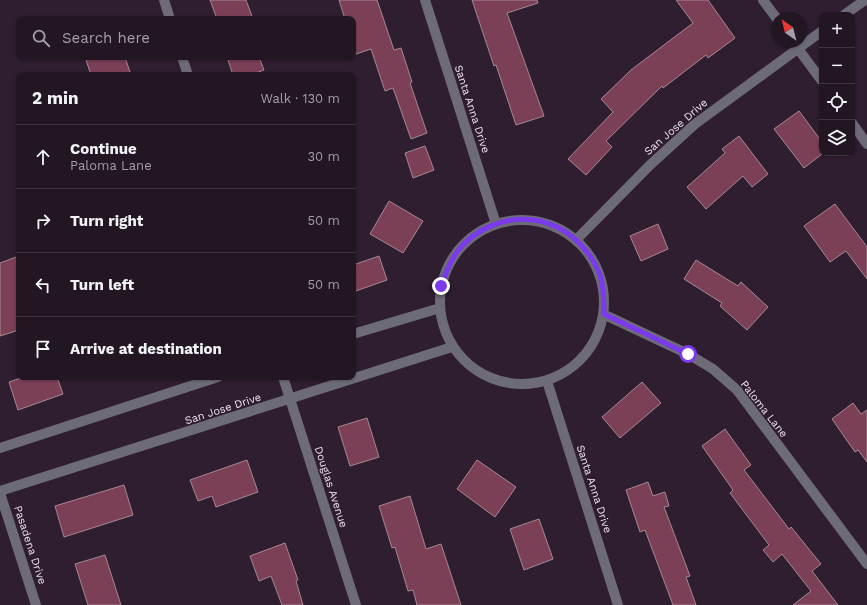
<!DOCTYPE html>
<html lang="en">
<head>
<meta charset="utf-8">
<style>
  body { margin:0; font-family:"Work Sans",sans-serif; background:#2a1f2b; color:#f1f3f6 }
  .controls { position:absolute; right:12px; top:12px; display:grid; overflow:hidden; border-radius:8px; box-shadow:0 1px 3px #0004 }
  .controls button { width:36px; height:36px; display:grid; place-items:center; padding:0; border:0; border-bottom:1px solid #3f3541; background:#221623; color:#f1f3f6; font:20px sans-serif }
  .compass { position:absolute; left:771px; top:12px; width:36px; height:36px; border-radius:50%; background:#221623; box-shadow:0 1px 3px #0004; rotate:325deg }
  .stop { position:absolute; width:12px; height:12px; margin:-9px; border:3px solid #7c3aed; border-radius:50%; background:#fff }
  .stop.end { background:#7c3aed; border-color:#fff; box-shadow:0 1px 4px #0008 }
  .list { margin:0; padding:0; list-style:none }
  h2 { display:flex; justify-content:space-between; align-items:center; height:52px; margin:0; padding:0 16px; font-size:17px }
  h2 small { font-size:13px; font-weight:400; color:#a29fa6 }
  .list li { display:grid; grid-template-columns:26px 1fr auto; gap:12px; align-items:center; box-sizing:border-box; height:64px; padding:0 16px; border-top:1px solid #3f3541 }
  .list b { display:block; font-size:15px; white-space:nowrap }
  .list p { margin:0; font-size:13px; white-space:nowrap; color:#a29fa6 }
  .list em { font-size:13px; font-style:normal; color:#a29fa6 }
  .icon { flex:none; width:22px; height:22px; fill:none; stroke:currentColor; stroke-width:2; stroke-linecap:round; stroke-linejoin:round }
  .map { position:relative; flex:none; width:867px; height:605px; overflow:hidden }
  .search { position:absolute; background:#221623; box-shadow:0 1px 3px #0004; left:16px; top:16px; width:340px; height:44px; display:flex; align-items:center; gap:10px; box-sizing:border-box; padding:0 14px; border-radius:8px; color:#a29fa6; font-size:15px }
  .panel { position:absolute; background:#221623; box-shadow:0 1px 3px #0004; left:16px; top:72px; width:340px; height:308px; border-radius:8px }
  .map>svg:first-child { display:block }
  .building { fill:#7b3f56; stroke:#a78892 }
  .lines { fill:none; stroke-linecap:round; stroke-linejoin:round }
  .minor { stroke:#6d6b77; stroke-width:10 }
  .route { stroke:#7c3aed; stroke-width:5 }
  .labels { text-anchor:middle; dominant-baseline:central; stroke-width:3; stroke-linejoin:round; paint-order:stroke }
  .street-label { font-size:11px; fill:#ece1ed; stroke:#2e1e2f }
</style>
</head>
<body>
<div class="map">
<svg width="867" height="605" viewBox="0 0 867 605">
  <rect width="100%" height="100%" fill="#2e1e2f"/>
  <path class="building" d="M210 0H246L253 19H217Z
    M339 0H377L394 50 401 48 412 82 410 83 427 133 411 139 393 88 385 91 371 49 353 55V19H345Z
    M472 0H537L538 3 507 13 544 116 516 125 496 65 494 66Z
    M676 0H708L735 38 708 58 706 55 663 88 662 86 606 141 612 147 586 175 568 159 613 112 601 99 631 70 693 23Z
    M85 57H125L131 75H91Z
    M227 57H259L264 70 250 75H233Z
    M799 111 822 142V154L804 168 774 129Z
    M739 136 768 174 752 187 743 176 706 209 687 187 725 153 722 149Z
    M425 146 434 170 413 178 405 153Z
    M389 201 423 221 403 253 370 234Z
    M835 204 867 247V279L846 251 830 262 804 226Z
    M658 224 668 249 641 261 630 236Z
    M19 256V330L0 336V263Z
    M379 256 387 280 353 292V265Z
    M696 260 738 286 741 282 768 307 747 330 720 306 722 303 684 279Z
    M24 377H57L63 394 18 410 9 382Z
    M642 382 661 403 620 438 602 417Z
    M853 403 861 414 867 410V462L858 450 855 452 832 419Z
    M367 418 379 457 350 466 338 427Z
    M725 429 751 465 744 470 789 529 791 527 821 564 812 571 838 605H793L811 591 782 554 773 562 763 550 769 545 730 493 733 490 702 446Z
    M247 460 258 492 216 507 212 496 198 501 190 480Z
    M477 460 516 487 495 517 457 489Z
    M648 482 653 496 665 492 669 506 664 507 690 576 686 577 696 605H673L645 530 640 532 626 490Z
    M124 485 133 515 64 537 55 506Z
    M410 496 426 549 441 544 461 605H417L413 590 408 591 395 547 392 548 379 506Z
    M539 519 553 559 524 570 510 529Z
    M285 543 298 580 296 581 303 605H282L271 576 259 581 250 556Z
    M105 555 121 605H88L75 564Z"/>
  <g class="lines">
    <path class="minor" d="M164 0 170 19
      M425 0 496 224
      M763 0 777 19
      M844 15 865 0
      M793 42 822 81
      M182 57 188 75
      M852 123 867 144
      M440 302a82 82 0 1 1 164 0a82 82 0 1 1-164 0Z
      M576 240 650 165 695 124 822 31
      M603 314 688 354 713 369 737 390 867 564
      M353 334 440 308
      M283 377 356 605
      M547 381 618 605
      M0 448 218 377
      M0 491 452 347
      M0 493 36 605"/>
  </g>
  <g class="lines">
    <path class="route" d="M441 286C446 273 450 260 460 248 493 211 549 209 582 246 589 254 596 264 600 275 604 288 604 301 604 314L688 354"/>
  </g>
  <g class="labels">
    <g class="street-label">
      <text transform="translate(472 109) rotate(72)">Santa Anna Drive</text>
      <text transform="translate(676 127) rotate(-41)">San Jose Drive</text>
      <text transform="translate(223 409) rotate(-18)">San Jose Drive</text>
      <text transform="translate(764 409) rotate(52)">Paloma Lane</text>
      <text transform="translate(331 487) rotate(72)">Douglas Avenue</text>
      <text transform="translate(594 489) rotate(72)">Santa Anna Drive</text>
      <text transform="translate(30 545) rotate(72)">Pasadena Drive</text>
    </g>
  </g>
</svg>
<div class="controls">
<button>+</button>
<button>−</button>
<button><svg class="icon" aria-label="locate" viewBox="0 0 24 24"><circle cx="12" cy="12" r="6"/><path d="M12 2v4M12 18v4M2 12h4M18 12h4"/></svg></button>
<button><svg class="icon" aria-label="layers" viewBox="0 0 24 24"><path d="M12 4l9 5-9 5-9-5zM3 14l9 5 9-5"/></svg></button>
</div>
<svg class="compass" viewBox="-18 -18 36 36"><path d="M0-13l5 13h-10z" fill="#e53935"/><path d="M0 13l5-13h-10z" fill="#a29fa6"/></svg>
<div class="stop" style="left:688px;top:354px"></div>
<div class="stop end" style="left:441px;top:286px"></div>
<div class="search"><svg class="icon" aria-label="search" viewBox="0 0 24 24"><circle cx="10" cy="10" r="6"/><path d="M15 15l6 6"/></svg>Search here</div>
<section class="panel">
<h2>2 min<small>Walk · 130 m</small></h2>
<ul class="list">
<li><svg class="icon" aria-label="ahead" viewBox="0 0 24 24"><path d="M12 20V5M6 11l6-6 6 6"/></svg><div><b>Continue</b><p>Paloma Lane</p></div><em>30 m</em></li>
<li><svg class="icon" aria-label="right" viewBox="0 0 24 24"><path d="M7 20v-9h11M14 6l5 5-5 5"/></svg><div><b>Turn right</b></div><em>50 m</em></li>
<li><svg class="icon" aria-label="left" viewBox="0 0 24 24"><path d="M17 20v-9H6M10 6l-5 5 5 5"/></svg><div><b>Turn left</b></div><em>50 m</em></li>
<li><svg class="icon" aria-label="arrive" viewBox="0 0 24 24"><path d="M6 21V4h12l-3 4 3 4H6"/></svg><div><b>Arrive at destination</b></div></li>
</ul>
</section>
</div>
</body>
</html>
